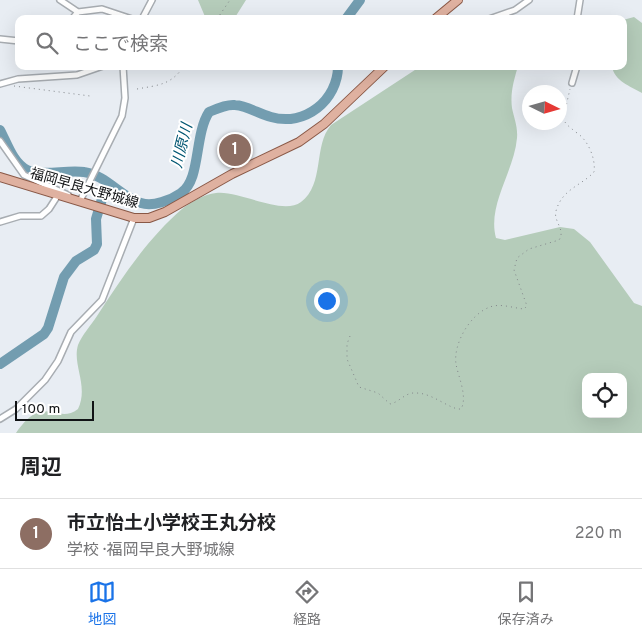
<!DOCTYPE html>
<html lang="ja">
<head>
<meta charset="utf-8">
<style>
  body { margin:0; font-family:Overpass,"Noto Sans JP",sans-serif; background:#f6f6f6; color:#202124 }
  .controls { position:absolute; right:15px; bottom:15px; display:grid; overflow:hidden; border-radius:10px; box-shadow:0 5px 20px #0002 }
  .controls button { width:45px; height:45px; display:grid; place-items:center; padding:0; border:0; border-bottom:1px solid #e0e0e0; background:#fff; color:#202124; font:25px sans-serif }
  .compass { position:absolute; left:522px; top:85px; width:45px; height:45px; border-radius:50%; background:#fff; box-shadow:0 5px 20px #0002; rotate:95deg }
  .scale { position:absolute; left:15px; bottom:12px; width:79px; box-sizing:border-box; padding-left:5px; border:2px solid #111315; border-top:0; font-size:14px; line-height:18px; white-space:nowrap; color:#111315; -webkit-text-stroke:4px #fff; paint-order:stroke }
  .you { position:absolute; left:326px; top:300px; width:18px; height:18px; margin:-12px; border:4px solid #fff; border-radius:50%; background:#1a73e8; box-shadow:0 0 0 8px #1a73e833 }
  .badge { display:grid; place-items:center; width:32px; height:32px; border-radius:50%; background:#1a73e8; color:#fff; font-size:16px; font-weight:700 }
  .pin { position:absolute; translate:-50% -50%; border:2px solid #fff; box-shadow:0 1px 5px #0006 }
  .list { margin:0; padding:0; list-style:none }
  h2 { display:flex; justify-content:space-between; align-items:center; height:65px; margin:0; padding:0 20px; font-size:21px }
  h2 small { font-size:16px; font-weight:400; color:#757577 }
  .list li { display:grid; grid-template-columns:32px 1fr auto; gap:15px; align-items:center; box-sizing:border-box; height:70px; padding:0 20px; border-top:1px solid #e0e0e0 }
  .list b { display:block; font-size:19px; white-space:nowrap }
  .list p { margin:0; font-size:16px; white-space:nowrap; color:#757577 }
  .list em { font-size:16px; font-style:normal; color:#757577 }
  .icon { flex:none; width:28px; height:28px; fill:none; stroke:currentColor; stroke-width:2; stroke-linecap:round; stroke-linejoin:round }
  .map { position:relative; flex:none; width:642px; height:433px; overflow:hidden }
  .search { position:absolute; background:#fff; box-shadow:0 5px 20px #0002; left:15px; right:15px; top:15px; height:55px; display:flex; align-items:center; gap:12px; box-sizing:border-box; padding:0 18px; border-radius:10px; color:#757577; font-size:19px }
  .sheet { height:135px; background:#fff }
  nav { display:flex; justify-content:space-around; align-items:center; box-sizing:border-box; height:70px; border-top:1px solid #e0e0e0; background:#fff; font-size:14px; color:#757577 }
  nav a { display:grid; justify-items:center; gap:2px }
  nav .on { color:#1a73e8 }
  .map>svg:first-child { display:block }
  .green { fill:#b5ccba; fill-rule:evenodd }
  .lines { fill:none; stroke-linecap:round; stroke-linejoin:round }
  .river { stroke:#739db0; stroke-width:10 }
  .minor-casing { stroke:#a8adb2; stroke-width:8 }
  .primary-casing { stroke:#895846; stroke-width:10 }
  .path { stroke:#83878b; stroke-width:1; stroke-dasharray:1 4; stroke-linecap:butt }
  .minor { stroke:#fff; stroke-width:5 }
  .primary { stroke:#dfb1a0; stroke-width:8 }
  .labels { text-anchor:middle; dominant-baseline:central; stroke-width:4; stroke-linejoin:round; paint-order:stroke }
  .street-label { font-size:14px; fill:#111315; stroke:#fff }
  .water-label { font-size:15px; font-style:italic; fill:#005672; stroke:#fff }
</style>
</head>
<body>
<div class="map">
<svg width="642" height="433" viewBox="0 0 642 433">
  <rect width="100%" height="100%" fill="#e8edf3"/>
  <path class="green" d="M198 0H246L234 19H206Z
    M634 17 642 23V93C630 86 614 81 612 66H623V20Z
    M421 66H518C514 80 510 93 512 108 514 118 518 127 517 138 514 172 487 205 496 238L505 240 560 227 574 229 590 242 634 303 642 306V433H16C45 391 56 426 78 409 89 386 72 365 78 345 82 335 91 325 97 316 121 279 148 238 182 209 191 202 204 194 216 193 239 190 282 216 301 202 325 184 313 146 331 125ZM586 377H623V414H586Z"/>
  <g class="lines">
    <path class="river" d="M346 19 360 0
      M0 130C7 143 13 163 27 170 41 177 68 169 84 172 106 175 121 197 141 203 153 207 171 200 181 193 201 180 194 135 209 112 216 109 226 104 235 105 248 106 259 114 271 117 305 127 338 100 338 66
      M0 364 44 334 48 328 64 277 76 261 94 250 97 244 96 219 102 199 111 185"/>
    <defs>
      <path id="minor" d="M60 0 78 12 102 9 132 19
        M72 19 78 12
        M142 19 152 0
        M489 19 515 10 529 0
        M577 19 580 0
        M0 39 19 41
        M400 66H407
        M572 83 577 66
        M0 84 18 79 77 75 103 66
        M0 141 24 175 68 195
        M80 201 122 116 125 98 123 66
        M0 222 20 216H41L49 209 58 195
        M0 419 16 409 45 380 58 361 71 332 102 300 134 218"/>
      <path id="primary" d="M435 19 458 0
        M0 177 134 218H149L165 212 232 174 299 142 324 124 385 66"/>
    </defs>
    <use href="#minor" class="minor-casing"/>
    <use href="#primary" class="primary-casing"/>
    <path class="path" d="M217 19 230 0
      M14 86 90 96
      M137 89C159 85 171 85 184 66
      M350 336 347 344V359L359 387 378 393 390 404C400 402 405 392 416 393 433 393 450 410 461 409 468 397 458 376 456 364 453 344 470 314 490 307 500 303 513 308 524 309L527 306 514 270 517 258 529 249 559 240C566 230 553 221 556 211 562 189 581 186 594 172 596 159 588 140 577 133 571 128 567 126 563 119L570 89"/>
    <use href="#minor" class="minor"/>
    <use href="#primary" class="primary"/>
  </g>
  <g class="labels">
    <g class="street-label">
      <text transform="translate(84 189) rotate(16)">福岡早良大野城線</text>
    </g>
    <g class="water-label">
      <text transform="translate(183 146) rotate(-76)">川原川</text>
    </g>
  </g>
</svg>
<div class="controls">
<button><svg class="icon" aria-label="locate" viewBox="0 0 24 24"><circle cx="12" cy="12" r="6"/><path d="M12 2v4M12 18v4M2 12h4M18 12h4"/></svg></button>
</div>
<svg class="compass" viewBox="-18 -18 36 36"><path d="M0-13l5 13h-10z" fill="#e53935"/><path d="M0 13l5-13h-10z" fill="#757577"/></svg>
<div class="scale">100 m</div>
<div class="you"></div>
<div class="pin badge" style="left:235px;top:150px;background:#8d6e63">1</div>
<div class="search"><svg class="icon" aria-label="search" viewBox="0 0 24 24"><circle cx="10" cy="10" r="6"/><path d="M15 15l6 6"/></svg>ここで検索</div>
</div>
<section class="sheet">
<h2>周辺<small></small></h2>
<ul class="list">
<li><span class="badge" style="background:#8d6e63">1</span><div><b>市立怡土小学校王丸分校</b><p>学校 · 福岡早良大野城線</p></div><em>220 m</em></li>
</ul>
</section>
<nav>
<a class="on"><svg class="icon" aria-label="map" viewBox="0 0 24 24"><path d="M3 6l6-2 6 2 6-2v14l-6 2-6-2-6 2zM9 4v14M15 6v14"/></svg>地図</a>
<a><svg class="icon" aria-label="directions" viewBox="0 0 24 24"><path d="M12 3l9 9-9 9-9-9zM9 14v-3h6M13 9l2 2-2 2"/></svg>経路</a>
<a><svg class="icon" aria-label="saved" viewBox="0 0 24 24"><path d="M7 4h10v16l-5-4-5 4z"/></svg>保存済み</a>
</nav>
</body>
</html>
